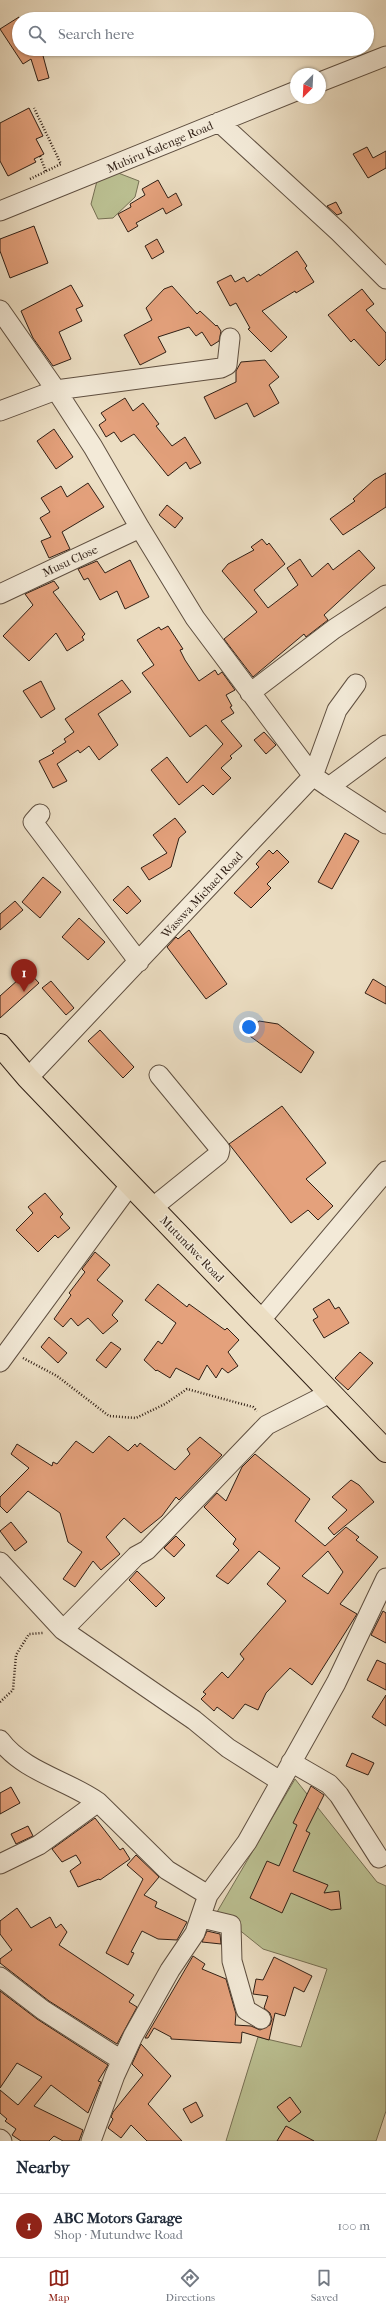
<!DOCTYPE html>
<html lang="en">
<head>
<meta charset="utf-8">
<style>
  body { margin:0; font-family:"IM FELL French Canon",serif; background:#f6f6f7; color:#1f2937 }
  .compass { position:absolute; left:290px; top:68px; width:36px; height:36px; border-radius:50%; background:#fff; box-shadow:0 1px 3px #0004; rotate:204deg }
  .you { position:absolute; left:249px; top:1027px; width:14px; height:14px; margin:-10px; border:3px solid #fff; border-radius:50%; background:#1a73e8; box-shadow:0 0 0 6px #1a73e833 }
  .badge { display:grid; place-items:center; width:26px; height:26px; border-radius:50%; background:#8f2418; color:#fff; font-size:13px; font-weight:700 }
  .pin { position:absolute; translate:-50% -33px; filter:drop-shadow(0 1px 2px #0008) }
  .pin::after { content:''; position:absolute; top:21px; width:14px; height:12px; background:inherit; clip-path:polygon(0 0,100% 0,50% 100%) }
  .list { margin:0; padding:0; list-style:none }
  h2 { display:flex; justify-content:space-between; align-items:center; height:52px; margin:0; padding:0 16px; font-size:17px }
  h2 small { font-size:13px; font-weight:400; color:#747a83 }
  .list li { display:grid; grid-template-columns:26px 1fr auto; gap:12px; align-items:center; box-sizing:border-box; height:64px; padding:0 16px; border-top:1px solid #e0e1e3 }
  .list b { display:block; font-size:15px; white-space:nowrap }
  .list p { margin:0; font-size:13px; white-space:nowrap; color:#747a83 }
  .list em { font-size:13px; font-style:normal; color:#747a83 }
  .icon { flex:none; width:22px; height:22px; fill:none; stroke:currentColor; stroke-width:2; stroke-linecap:round; stroke-linejoin:round }
  .map { position:relative; flex:none; width:386px; height:2141px; overflow:hidden }
  .search { position:absolute; background:#fff; box-shadow:0 1px 3px #0004; left:12px; right:12px; top:12px; height:44px; display:flex; align-items:center; gap:10px; box-sizing:border-box; padding:0 14px; border-radius:22px; color:#747a83; font-size:15px }
  .sheet { height:116px; background:#fff }
  nav { display:flex; justify-content:space-around; align-items:center; box-sizing:border-box; height:56px; border-top:1px solid #e0e1e3; background:#fff; font-size:11px; color:#747a83 }
  nav a { display:grid; justify-items:center; gap:2px }
  nav .on { color:#8f2418 }
  .map>svg:first-child { display:block }
  .green { fill:#bbc092; stroke:#767054 }
  .building { fill:#e4a17c; stroke:#301f15; fill-rule:evenodd }
  .lines { fill:none; stroke-linecap:round; stroke-linejoin:round }
  .minor-casing { stroke:#5f4f40; stroke-width:21 }
  .major-casing { stroke:#301f15; stroke-width:24 }
  .path { stroke:#301f15; stroke-width:2.5; stroke-dasharray:1 2; stroke-linecap:butt }
  .minor { stroke:#f3ead8; stroke-width:19 }
  .major { stroke:#ecdec3; stroke-width:22 }
  .labels { text-anchor:middle; dominant-baseline:central; stroke-width:3; stroke-linejoin:round; paint-order:stroke }
  .street-label { font-size:12px; fill:#301f15; stroke:#f3ead8 }
</style>
</head>
<body>
<div class="map">
<svg width="386" height="2141" viewBox="0 0 386 2141">
  <rect width="100%" height="100%" fill="#ecdec3"/>
  <filter id="stains"><feTurbulence type="fractalNoise" baseFrequency=".005" numOctaves="4"/><feColorMatrix values="0 0 0 0 .2 0 0 0 0 .09 0 0 0 0 .02 0 0 0 .5 -.17"/></filter>
  <radialGradient id="worn" r=".72"><stop offset=".6" stop-color="#630" stop-opacity="0"/><stop offset="1" stop-color="#630" stop-opacity=".3"/></radialGradient>
  <path class="green" d="M113 171 139 181 135 197 113 218 98 219 91 204 97 181Z
    M295 1779 377 1882 386 1886V2111L376 2141H226L258 2037 301 2047 327 1969 263 1949 217 1912Z"/>
  <path class="building" d="M19 17V49H47L42 52 49 78 38 81 31 59 23 64 0 29Z
    M29 108 43 136 36 139 44 154 34 159 36 162 8 176 0 161V123Z
    M367 147 373 158 386 151V168L368 178 353 154Z
    M158 180 168 198 176 193 182 205 166 214 163 208 136 223 138 226 128 232 118 214 131 207 130 204 145 195 142 189Z
    M336 202 342 213 337 215 327 206Z
    M34 226 48 263 10 278 0 251V239Z
    M157 239 164 252 152 259 145 246Z
    M297 251 307 266 305 268 314 282 296 293 295 291 262 311 287 337 271 352 248 329 250 328 236 303 230 306 217 282 231 275 235 282 244 277 247 282 259 274 260 276Z
    M71 285 83 306 76 309 82 321 59 332 71 359 53 366 33 338 21 311Z
    M172 286 197 314 200 311 216 326 217 325 221 331 219 341 211 346 202 332 196 336 189 327 158 337 166 352 140 365 124 335 152 320 146 308 164 289Z
    M362 289 374 304 366 310 386 333V359L379 366 354 339 351 342 328 315Z
    M265 360 279 377 269 385 279 403 254 417 247 403 215 419 204 397 236 382V371L241 362Z
    M125 398 133 411 143 403 159 424 156 426 172 446 185 437 201 463 190 469 186 462 168 476 134 434 121 442 114 432 106 437 99 425 106 420 101 413Z
    M54 429 73 457 56 469 37 441Z
    M386 473V507L343 535 330 519 355 501 353 499 374 480Z
    M88 483 104 507 62 532 70 549 49 558 41 541 51 537 40 518 50 512 41 498 61 486 67 497Z
    M167 505 183 518 175 528 159 515Z
    M262 539 267 545 269 543 285 564 254 590 268 608 298 585 287 568 300 559 312 577 328 563 333 570 359 550 375 568 324 615 328 620 306 637 304 634 253 677 224 639 257 612 222 571 228 564 254 550 251 547Z
    M130 560 149 597 125 609 117 591 100 600 88 578 84 580 78 569 97 561 105 573Z
    M54 581 59 588 53 592 85 634 82 637 84 640 67 651 56 633 29 661 3 636 33 605 25 594Z
    M168 626 183 649 180 650 185 660 199 681 215 670 218 675 222 672 235 690 226 695 232 706 230 707 234 713 221 721 242 746 230 756 232 758 221 768 231 778 213 795 203 785 179 805 151 770 167 757 187 783 223 744 206 725 190 737 142 673 154 665 137 640 159 627 161 630Z
    M122 680 131 692 98 714 118 745 99 760 89 746 80 753 78 750 57 764 67 781 53 788 39 761 54 753 52 751 66 742 64 739 74 732 65 719Z
    M41 681 55 709 41 718 23 691Z
    M264 732 276 745 266 754 254 740Z
    M175 818 186 832 179 838 171 867 149 880 141 868 167 853 153 835Z
    M345 833 359 841 332 889 318 882Z
    M269 850 273 854 277 850 289 862 267 884 271 888 251 908 234 893 259 867 256 864Z
    M43 877 61 892 40 918 22 902Z
    M128 886 141 901 127 914 113 900Z
    M15 901 23 910 0 930V914Z
    M79 918 105 942 88 960 62 937Z
    M189 930 227 984 206 999 167 947 176 937 178 939Z
    M28 971 39 983 0 1018V996Z
    M373 979 386 987V1004L365 993Z
    M51 981 74 1008 66 1015 42 988Z
    M259 1021 278 1024 314 1052 301 1073 247 1034Z
    M100 1030 134 1067 123 1078 88 1041Z
    M282 1106 326 1163 306 1179 333 1206 318 1220 308 1210 291 1223 229 1144Z
    M45 1193 63 1214 60 1217 70 1228 58 1238 55 1235 38 1252 16 1230 33 1213 28 1207Z
    M95 1252 110 1265 97 1280 123 1301 112 1315 118 1321 103 1334 88 1318 78 1326 71 1318 63 1327 54 1319 71 1295 69 1293 85 1272 82 1269Z
    M158 1284 187 1307 189 1304 225 1330 227 1328 239 1340 228 1352 238 1366 228 1373 222 1368 216 1378 207 1365 199 1380 176 1368 170 1378 157 1370 156 1371 144 1360 158 1341 162 1344 176 1323 145 1300Z
    M329 1299 335 1309 339 1307 349 1323 324 1338 313 1320 318 1317 313 1309Z
    M49 1337 67 1353 58 1363 41 1347Z
    M111 1342 121 1349 106 1368 96 1360Z
    M360 1352 373 1363 348 1390 335 1378Z
    M109 1436 128 1451 135 1444 137 1447 140 1443 175 1470 190 1454 187 1449 200 1437 222 1455 179 1500 176 1497 162 1516 141 1533 124 1518 106 1537 120 1554 101 1570 93 1561 75 1587 63 1579 82 1552 68 1542 60 1513 28 1491 7 1513 0 1506V1497L29 1468 11 1454 17 1444 52 1466 53 1462 57 1464 76 1441 93 1453Z
    M255 1454 310 1499 295 1521 325 1546 346 1527 359 1537 356 1540 378 1557 340 1604 357 1614 312 1685 290 1668 266 1693 258 1710 245 1704 233 1719 217 1707 214 1711 201 1699 206 1694 203 1692 222 1672 228 1678 244 1659 240 1654 286 1601 267 1584 280 1568 259 1551 228 1584 216 1576 239 1550 233 1544 236 1539 204 1507 217 1493 226 1501 242 1467ZM328 1551 343 1572 328 1594 302 1576Z
    M351 1480 359 1485 374 1502 334 1535 328 1528 347 1510 332 1497Z
    M11 1522 27 1542 15 1551 0 1531Z
    M176 1536 185 1545 174 1557 164 1548Z
    M137 1571 165 1598 156 1607 129 1580Z
    M383 1611 386 1613V1643L371 1635Z
    M377 1660 386 1664V1690L367 1680Z
    M386 1695V1726L372 1717Z
    M352 1753 374 1763 368 1775 346 1766Z
    M311 1786 324 1795 306 1831 310 1833 293 1871 328 1885 324 1893 339 1891 341 1909 331 1910 291 1893 282 1913 250 1898 267 1861 279 1866 297 1825 293 1823Z
    M11 1787 20 1803 0 1814V1793Z
    M95 1818 120 1850 123 1848 130 1859 100 1880 99 1879 78 1887 70 1871 81 1863 76 1855 62 1862 52 1849Z
    M28 1826 33 1836 16 1844 11 1834Z
    M136 1855 159 1877 144 1895 157 1902 155 1907 187 1922 177 1940 158 1939 142 1931 131 1952 134 1953 128 1965 106 1953 143 1879 127 1865Z
    M17 1908 31 1928 50 1917 56 1928 61 1924 67 1932 59 1945 134 1995 129 2002 137 2007 117 2044 49 2001 0 1963V1959L12 1950 0 1934V1921Z
    M207 1931 220 1934 221 1944 202 1942Z
    M193 1956 205 1964 202 1969 226 1979 236 2014 235 2025 251 2026 260 2030 270 2025 272 2019 270 2013 264 2008 268 1996 253 1994 256 1979 263 1980 274 1957 312 1976 304 1992 294 1987 285 2016 275 2013 269 2040 242 2032 241 2043 171 2039V2037L154 2028 148 2038H145Z
    M0 1991 37 2019 108 2065 98 2081 101 2082 88 2113 51 2085 34 2106 83 2130 79 2141H63L54 2136 49 2141H21L12 2135 16 2129 5 2121 7 2119 0 2113V2090L18 2105 42 2077 17 2063 0 2088Z
    M141 2044 171 2076 148 2104 182 2141H147L131 2125 121 2138 108 2128 113 2119 111 2117 113 2112 143 2075 132 2064Z
    M290 2097 301 2112 289 2122 277 2107Z
    M196 2102 203 2116 191 2123 183 2109Z
    M286 2126 314 2141H277Z"/>
  <g class="lines">
    <defs>
      <path id="minor" d="M320 82 386 56
        M219 122 339 232 386 279
        M0 211 296 91
        M0 310 56 390 93 447 140 528 195 618 313 776
        M0 411 56 390 221 368 227 365 230 338
        M0 594 140 528
        M250 693 334 629 386 595
        M313 776 337 710 356 684
        M329 787 386 824
        M40 814 33 822 139 962
        M28 1078 313 776 329 787 386 745
        M152 1208 219 1154 220 1149 159 1075
        M260 1321 386 1171
        M0 1362 130 1185
        M0 1562 63 1630 194 1720 228 1748 280 1781
        M63 1630 136 1556 147 1550 267 1425 330 1393
        M0 1740C24 1772 67 1780 98 1802L167 1870 208 1895
        M291 1762 329 1784 339 1795 379 1858
        M0 1864 39 1845 98 1802
        M202 1918 231 1925 232 1961 246 2010 261 2019
        M0 1977 43 2010 121 2060
        M0 2139 2 2141
        M91 2141 115 2075 133 2036 170 1970 195 1933 208 1895 247 1842 336 1683 386 1578"/>
      <path id="major" d="M0 1045 28 1078 386 1451"/>
    </defs>
    <use href="#minor" class="minor-casing"/>
    <use href="#major" class="major-casing"/>
    <path class="path" d="M40 156 46 172
      M30 179 61 164 34 108
      M23 1358 57 1376 109 1416 136 1418 165 1404 187 1389 253 1407 257 1411
      M0 1702 13 1690 16 1655 29 1634 43 1633"/>
    <use href="#minor" class="minor"/>
    <use href="#major" class="major"/>
  </g>
  <g class="labels">
    <g class="street-label">
      <text transform="translate(160 147) rotate(-23)">Mubiru Kalenge Road</text>
      <text transform="translate(70 561) rotate(-25)">Musu Close</text>
      <text transform="translate(202 895) rotate(-47)">Wasswa Michael Road</text>
      <text transform="translate(192 1249) rotate(46)">Mutundwe Road</text>
    </g>
  </g>
  <rect width="100%" height="100%" filter="url(#stains)"/>
  <rect width="100%" height="100%" fill="url(#worn)"/>
</svg>
<svg class="compass" viewBox="-18 -18 36 36"><path d="M0-13l5 13h-10z" fill="#e53935"/><path d="M0 13l5-13h-10z" fill="#747a83"/></svg>
<div class="you"></div>
<div class="pin badge" style="left:24px;top:992px">1</div>
<div class="search"><svg class="icon" aria-label="search" viewBox="0 0 24 24"><circle cx="10" cy="10" r="6"/><path d="M15 15l6 6"/></svg>Search here</div>
</div>
<section class="sheet">
<h2>Nearby<small></small></h2>
<ul class="list">
<li><span class="badge">1</span><div><b>ABC Motors Garage</b><p>Shop · Mutundwe Road</p></div><em>100 m</em></li>
</ul>
</section>
<nav>
<a class="on"><svg class="icon" aria-label="map" viewBox="0 0 24 24"><path d="M3 6l6-2 6 2 6-2v14l-6 2-6-2-6 2zM9 4v14M15 6v14"/></svg>Map</a>
<a><svg class="icon" aria-label="directions" viewBox="0 0 24 24"><path d="M12 3l9 9-9 9-9-9zM9 14v-3h6M13 9l2 2-2 2"/></svg>Directions</a>
<a><svg class="icon" aria-label="saved" viewBox="0 0 24 24"><path d="M7 4h10v16l-5-4-5 4z"/></svg>Saved</a>
</nav>
</body>
</html>
